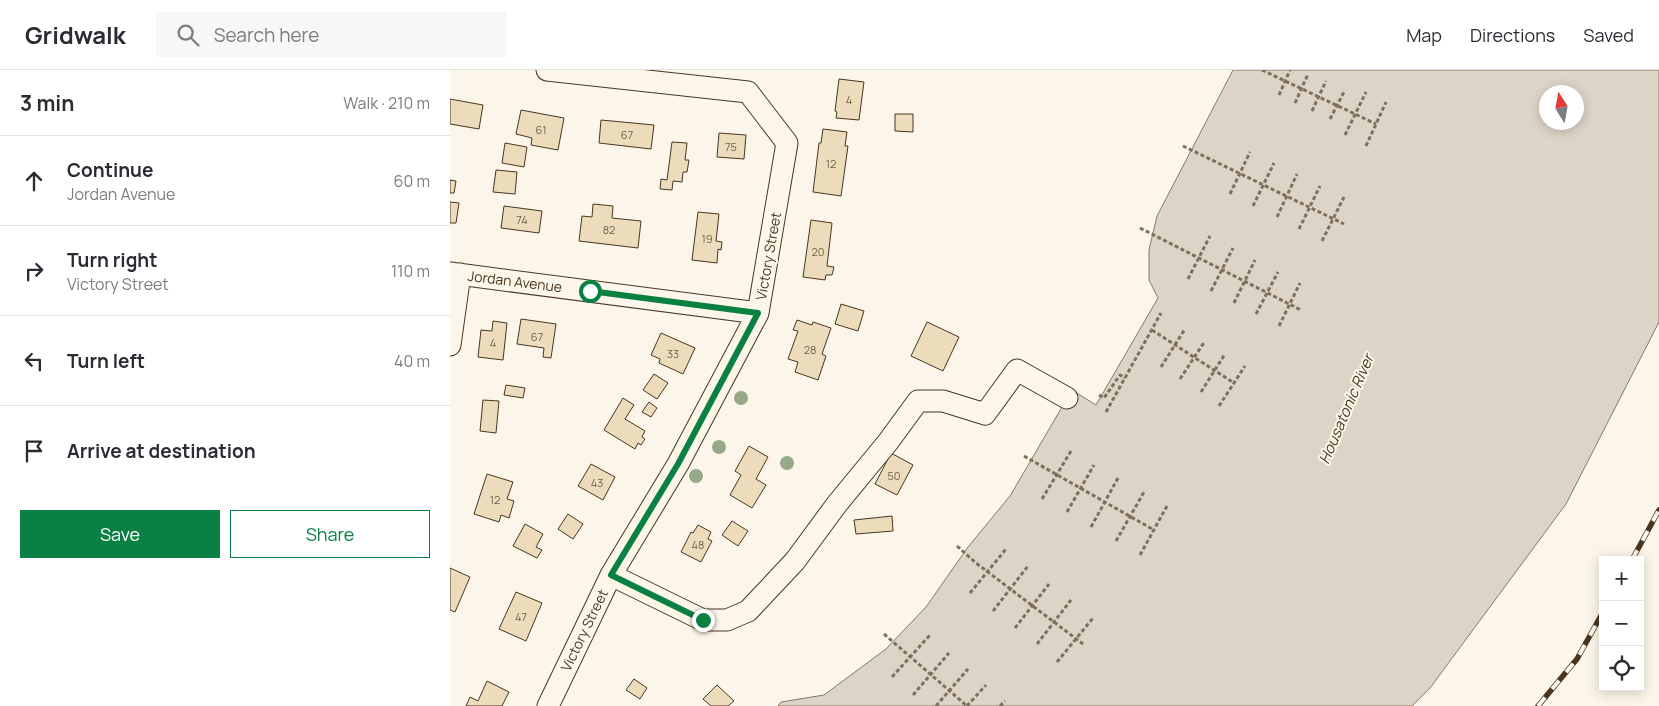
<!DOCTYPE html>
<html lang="en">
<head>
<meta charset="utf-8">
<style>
  body { margin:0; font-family:Manrope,sans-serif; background:#f7f7f7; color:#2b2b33 }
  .controls { position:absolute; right:15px; bottom:15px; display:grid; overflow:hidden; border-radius:0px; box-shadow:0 2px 12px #0003 }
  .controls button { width:45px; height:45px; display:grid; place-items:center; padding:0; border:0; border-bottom:1px solid #e1e1e2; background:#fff; color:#2b2b33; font:25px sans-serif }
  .compass { position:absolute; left:1089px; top:15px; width:45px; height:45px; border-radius:50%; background:#fff; box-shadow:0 2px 12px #0003; rotate:349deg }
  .stop { position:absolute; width:15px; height:15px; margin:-11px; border:4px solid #0b8043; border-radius:50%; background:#fff }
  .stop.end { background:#0b8043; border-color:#fff; box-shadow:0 1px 5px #0008 }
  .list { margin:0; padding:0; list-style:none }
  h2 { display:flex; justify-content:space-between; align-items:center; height:65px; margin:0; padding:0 20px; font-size:21px }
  h2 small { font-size:16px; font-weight:400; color:#7c7c81 }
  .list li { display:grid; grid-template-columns:32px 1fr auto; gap:15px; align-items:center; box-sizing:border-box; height:90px; padding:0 20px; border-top:1px solid #e1e1e2 }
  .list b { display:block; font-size:19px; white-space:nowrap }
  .list p { margin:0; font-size:16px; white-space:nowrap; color:#7c7c81 }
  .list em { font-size:16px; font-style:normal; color:#7c7c81 }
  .actions { display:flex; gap:10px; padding:15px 20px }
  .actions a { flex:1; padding:11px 0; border:1px solid #0b8043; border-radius:0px; text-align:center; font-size:18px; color:#0b8043 }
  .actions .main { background:#0b8043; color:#fff }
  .icon { flex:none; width:28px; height:28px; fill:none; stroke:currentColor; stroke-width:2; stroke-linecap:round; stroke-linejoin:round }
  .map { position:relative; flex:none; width:1209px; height:636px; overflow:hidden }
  header { display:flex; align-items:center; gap:30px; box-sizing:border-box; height:70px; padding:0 25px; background:#fff; border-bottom:1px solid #e1e1e2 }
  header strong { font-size:24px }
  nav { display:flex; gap:28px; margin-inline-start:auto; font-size:18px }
  .search { width:350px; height:45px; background:#f7f7f7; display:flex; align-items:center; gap:12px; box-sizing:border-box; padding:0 18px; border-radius:0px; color:#7c7c81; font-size:19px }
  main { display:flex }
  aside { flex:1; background:#fff }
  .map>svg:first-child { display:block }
  .water { fill:#dcd4c6; stroke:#887966; fill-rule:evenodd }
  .building { fill:#ecdcbc; stroke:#4a3520 }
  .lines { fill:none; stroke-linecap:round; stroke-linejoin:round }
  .minor-casing { stroke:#4a3520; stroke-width:23 }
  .path { stroke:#7f6f5c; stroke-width:3; stroke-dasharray:4 2.5; stroke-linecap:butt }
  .minor { stroke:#fbf6e9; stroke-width:21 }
  .rail-casing { stroke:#4a3520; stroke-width:5.5 }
  .rail { stroke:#fbf6e9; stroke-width:4; stroke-dasharray:11; stroke-linecap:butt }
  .tree { fill:#96a887 }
  .route { stroke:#0b8043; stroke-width:6 }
  .labels { text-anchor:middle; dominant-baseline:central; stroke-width:4; stroke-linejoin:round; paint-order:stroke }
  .number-label { font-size:11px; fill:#725f47 }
  .street-label { font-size:14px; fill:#4a3520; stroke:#fbf6e9 }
  .water-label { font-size:15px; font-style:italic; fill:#4a3520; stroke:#fbf6e9 }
</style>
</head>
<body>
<header>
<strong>Gridwalk</strong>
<div class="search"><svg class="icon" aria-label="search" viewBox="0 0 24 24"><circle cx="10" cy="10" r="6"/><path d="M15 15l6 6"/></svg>Search here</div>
<nav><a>Map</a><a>Directions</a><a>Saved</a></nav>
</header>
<main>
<aside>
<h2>3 min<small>Walk · 210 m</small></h2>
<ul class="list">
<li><svg class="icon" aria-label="ahead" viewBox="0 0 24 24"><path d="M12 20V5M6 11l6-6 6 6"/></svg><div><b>Continue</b><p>Jordan Avenue</p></div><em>60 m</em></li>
<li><svg class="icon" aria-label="right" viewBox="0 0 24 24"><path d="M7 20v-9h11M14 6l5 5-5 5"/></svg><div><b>Turn right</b><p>Victory Street</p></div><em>110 m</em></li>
<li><svg class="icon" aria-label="left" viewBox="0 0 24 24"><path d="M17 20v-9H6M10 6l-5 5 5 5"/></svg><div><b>Turn left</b></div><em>40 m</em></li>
<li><svg class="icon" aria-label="arrive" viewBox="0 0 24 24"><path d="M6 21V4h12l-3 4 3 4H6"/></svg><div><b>Arrive at destination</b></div></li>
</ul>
<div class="actions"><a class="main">Save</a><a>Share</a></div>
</aside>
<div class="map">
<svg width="1209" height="636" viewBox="0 0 1209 636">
  <rect width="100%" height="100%" fill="#fbf6e9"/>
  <path class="water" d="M783 0H1209V252L1116 434 980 618 962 636H328L331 632 374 625 436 579 476 537 518 477 560 426 622 320 646 335 708 228 699 210V180L707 146ZM1096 22H1126V52H1096Z"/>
  <path class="building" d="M389 9 414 12 409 50 386 48 387 42 385 41Z
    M0 29 33 35 29 59 0 54Z
    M71 40 114 48 108 80 81 75 82 68 66 64Z
    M445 44H463V62L445 61Z
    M151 50 204 55 201 79 149 73Z
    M373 59 397 62 395 76H398L391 126 363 122 369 73H371Z
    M269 63 296 65 294 89 267 87Z
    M222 72 237 73 235 90H239L237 102H233L232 112 223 111 222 120 210 119 211 109 217 110Z
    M55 73 77 77 74 97 52 93Z
    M46 100 67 102 65 124 43 122Z
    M0 110 6 111 4 123H0Z
    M0 132 9 133 6 153H0Z
    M143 134 163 136 162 148 191 151 188 178 129 171 132 146 142 147Z
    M54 136 92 141 89 163 51 158Z
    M248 142 269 144 266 171 272 172 271 180 268 179 267 193 242 190Z
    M361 150 382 153 377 196 384 197 382 205H376L375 210 353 207Z
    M391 234 414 241 408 261 385 254Z
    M71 249 106 254 101 288 93 287 94 278 67 274Z
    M347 250 362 255 363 252 381 258 372 284 376 286 368 310 345 302 348 292 338 289 348 261 343 260Z
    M43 251 57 253 53 290 28 287 31 260 42 261Z
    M477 252 509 267 493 301 461 286Z
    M211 263 245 278 233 304 209 293 210 289 201 285Z
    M204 304 218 313 207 329 193 320Z
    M56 315 75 318 73 328 54 325Z
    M173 328 184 335 175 349 195 361 192 367 195 369 191 375 188 373 185 379 154 360Z
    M33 330 49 331 46 363 30 361Z
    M199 332 207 338 201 347 192 342Z
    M299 376 318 387 306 409 316 415 302 438 280 425 291 405 285 401Z
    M441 383 463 395 447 425 425 414Z
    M141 394 165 407 153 430 128 416Z
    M37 404 63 412 57 429 64 431 59 448 51 445 49 452 24 444Z
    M118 444 133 454 123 469 108 459Z
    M442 446 443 461 406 464 404 450Z
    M282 451 298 461 288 476 272 465Z
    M75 454 93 464 86 477 92 480 87 488 63 476Z
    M248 455 261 462 258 469 262 471 251 492 231 482 241 462 243 463Z
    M0 498 20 507 5 542 0 540Z
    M66 522 92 533 76 571 49 559Z
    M184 609 197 618 190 629 176 620Z
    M37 611 59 622 52 636H16L20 627 28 631Z
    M267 615 284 631 278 636H261L253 629Z"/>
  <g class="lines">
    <defs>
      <path id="minor" d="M97 0 298 22 337 73 308 243 228 394 161 505 98 636
        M0 203 308 243
        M0 275 10 204
        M161 505 253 550H277L298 541 345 491 387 434 438 372 468 331H493L535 344 567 300 617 328"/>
    </defs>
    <use href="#minor" class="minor-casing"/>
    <path class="path" d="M812 0 926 54
      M829 25 840 0
      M845 33 858 4
      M862 41 876 11
      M880 49 895 20
      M895 65 916 22
      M733 76 894 154
      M916 76 936 32
      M780 124 800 82
      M803 136 824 93
      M827 147 847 104
      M690 158 851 240
      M849 159 870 116
      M872 171 894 127
      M738 209 760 166
      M761 221 783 178
      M784 233 805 190
      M806 244 828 202
      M829 256 850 213
      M702 260 784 313
      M711 297 735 259
      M730 309 755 271
      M751 322 775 284
      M649 325 654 328 670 305 675 308
      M769 336 795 296
      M656 342 711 243
      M574 386 704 460
      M592 429 621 381
      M617 442 644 395
      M641 457 668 408
      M666 471 694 422
      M507 476 526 493 633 574
      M690 485 717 436
      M520 523 556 479
      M543 541 578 496
      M565 558 599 514
      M434 564 517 636
      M587 574 621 530
      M607 592 643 548
      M442 607 480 565
      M463 625 499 583
      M486 636 518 599
      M517 636 536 615
      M550 636 555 631"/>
    <use href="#minor" class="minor"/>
    <defs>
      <path id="rail" d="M1182 490 1209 440
        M1088 636 1127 589 1153 542"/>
    </defs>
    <use href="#rail" class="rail-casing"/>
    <use href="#rail" class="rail"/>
  </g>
  <g class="tree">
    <circle cx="291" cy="328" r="7"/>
    <circle cx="269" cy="377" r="7"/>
    <circle cx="337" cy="393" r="7"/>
    <circle cx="246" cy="406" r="7"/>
  </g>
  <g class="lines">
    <path class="route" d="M140 221 308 243 228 394 161 505 253 550"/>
  </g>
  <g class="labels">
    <g class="number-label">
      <text x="399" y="29">4</text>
      <text x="91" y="59">61</text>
      <text x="177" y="64">67</text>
      <text x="281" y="76">75</text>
      <text x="381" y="93">12</text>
      <text x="72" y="149">74</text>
      <text x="159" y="159">82</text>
      <text x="257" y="168">19</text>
      <text x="368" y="181">20</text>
      <text x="87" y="266">67</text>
      <text x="43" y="272">4</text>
      <text x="360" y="279">28</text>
      <text x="223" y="283">33</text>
      <text x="444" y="405">50</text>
      <text x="147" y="412">43</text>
      <text x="45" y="429">12</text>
      <text x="248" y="474">48</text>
      <text x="71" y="546">47</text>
    </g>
    <g class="street-label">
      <text transform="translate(318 186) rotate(-80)">Victory Street</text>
      <text transform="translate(65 211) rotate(7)">Jordan Avenue</text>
      <text transform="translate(134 560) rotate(-64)">Victory Street</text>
    </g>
    <g class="water-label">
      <text transform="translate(896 339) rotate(-67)">Housatonic River</text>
    </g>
  </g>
</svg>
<div class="controls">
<button>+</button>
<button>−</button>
<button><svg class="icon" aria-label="locate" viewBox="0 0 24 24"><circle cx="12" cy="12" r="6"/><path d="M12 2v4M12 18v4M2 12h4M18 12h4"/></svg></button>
</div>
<svg class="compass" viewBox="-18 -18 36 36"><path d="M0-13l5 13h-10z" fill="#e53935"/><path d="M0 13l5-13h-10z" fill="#7c7c81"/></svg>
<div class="stop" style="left:140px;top:221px"></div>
<div class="stop end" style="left:253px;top:550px"></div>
</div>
</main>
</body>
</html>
